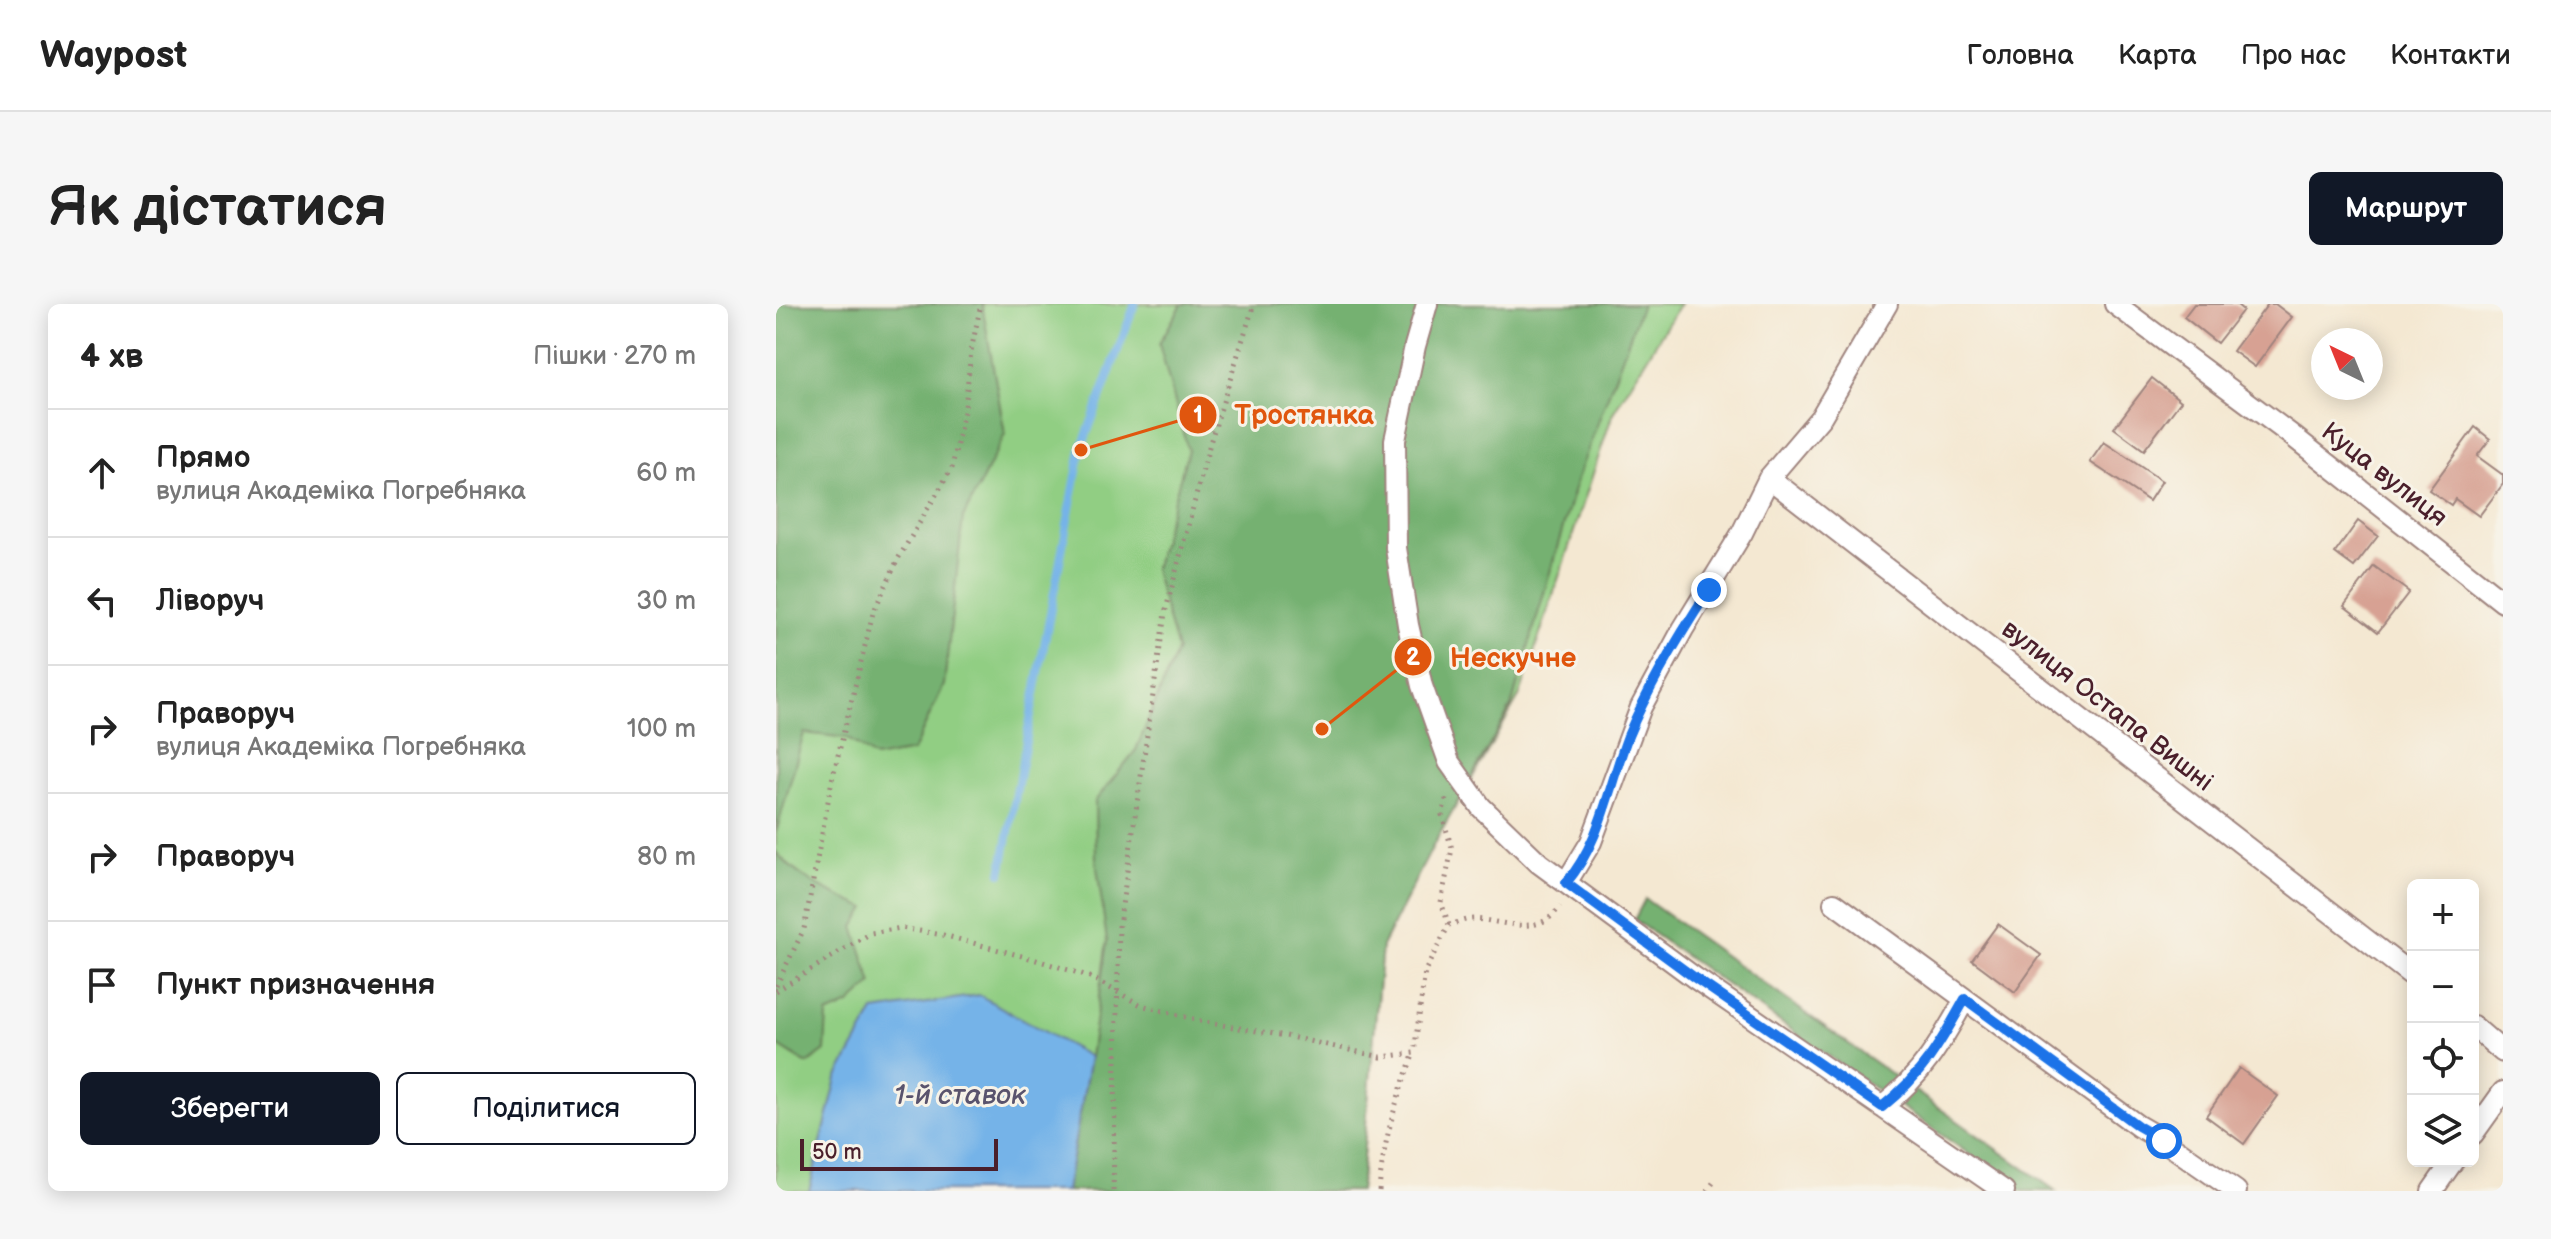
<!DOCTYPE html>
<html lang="uk">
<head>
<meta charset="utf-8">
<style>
  body { margin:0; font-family:"Balsamiq Sans",sans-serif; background:#f6f6f6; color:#222 }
  .controls { position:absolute; right:24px; bottom:24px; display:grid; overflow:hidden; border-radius:12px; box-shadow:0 4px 20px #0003 }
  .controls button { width:72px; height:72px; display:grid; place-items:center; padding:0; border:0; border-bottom:2px solid #e0e0e0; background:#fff; color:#222; font:40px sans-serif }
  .compass { position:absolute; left:1535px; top:24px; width:72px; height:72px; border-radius:50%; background:#fff; box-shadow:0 4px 20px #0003; rotate:317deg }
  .scale { position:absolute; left:24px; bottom:20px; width:198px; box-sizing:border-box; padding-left:8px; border:4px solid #4a1f2b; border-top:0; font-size:22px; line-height:28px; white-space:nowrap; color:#4a1f2b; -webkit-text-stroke:6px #f7f3e8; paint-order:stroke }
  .stop { position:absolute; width:24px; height:24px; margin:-18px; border:6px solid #1a73e8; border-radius:50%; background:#fff }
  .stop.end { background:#1a73e8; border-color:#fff; box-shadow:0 2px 8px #0008 }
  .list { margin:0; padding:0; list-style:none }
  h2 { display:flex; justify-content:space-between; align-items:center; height:104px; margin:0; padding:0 32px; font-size:34px }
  h2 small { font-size:26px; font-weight:400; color:#767676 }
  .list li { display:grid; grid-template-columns:52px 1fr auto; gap:24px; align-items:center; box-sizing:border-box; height:128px; padding:0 32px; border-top:2px solid #e0e0e0 }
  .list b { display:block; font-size:30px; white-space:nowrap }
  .list p { margin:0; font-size:26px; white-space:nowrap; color:#767676 }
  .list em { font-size:26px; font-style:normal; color:#767676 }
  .actions { display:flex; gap:16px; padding:24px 32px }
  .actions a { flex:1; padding:18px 0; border:2px solid #111827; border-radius:12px; text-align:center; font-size:28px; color:#111827 }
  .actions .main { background:#111827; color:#fff }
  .icon { flex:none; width:44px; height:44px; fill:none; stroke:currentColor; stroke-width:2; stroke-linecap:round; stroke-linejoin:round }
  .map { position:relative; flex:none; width:1727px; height:887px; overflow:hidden; border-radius:12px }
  header { display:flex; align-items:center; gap:48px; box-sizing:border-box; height:112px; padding:0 40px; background:#fff; border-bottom:2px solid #e0e0e0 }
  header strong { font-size:38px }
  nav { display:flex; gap:44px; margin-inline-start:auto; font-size:28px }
  .intro { display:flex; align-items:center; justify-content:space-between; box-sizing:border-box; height:192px; padding:0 48px }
  h1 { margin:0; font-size:56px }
  .button { padding:20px 36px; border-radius:12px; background:#111827; color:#fff; font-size:28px; font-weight:700 }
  main { display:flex; gap:48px; padding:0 48px }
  aside { flex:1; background:#fff; border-radius:12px; box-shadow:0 4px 20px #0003 }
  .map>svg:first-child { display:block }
  .green { fill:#91ce83; stroke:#6e7657; stroke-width:2 }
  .forest { fill:#74b171; stroke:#5f684e; stroke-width:2 }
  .water { fill:#75b3e8; stroke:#60698a; stroke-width:2 }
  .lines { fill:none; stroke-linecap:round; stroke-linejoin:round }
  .stream { stroke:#75b3e8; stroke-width:8 }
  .building { fill:#d7a193 }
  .street-casing { stroke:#9f847e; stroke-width:24 }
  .path { stroke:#9f847e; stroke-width:5; stroke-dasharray:2 6; stroke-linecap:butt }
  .street { stroke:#fff; stroke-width:20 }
  .route { stroke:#1a73e8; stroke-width:10 }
  .labels { text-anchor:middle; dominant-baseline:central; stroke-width:6; stroke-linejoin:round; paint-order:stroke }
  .street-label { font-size:26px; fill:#4a1f2b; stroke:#f7f3e8 }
  .water-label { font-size:28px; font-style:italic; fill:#59536d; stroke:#f7f3e8 }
  .leader { fill:none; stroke:#e0560e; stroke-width:3 }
  .callout-dot { fill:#e0560e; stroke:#f7f3e8; stroke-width:3 }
  .mark-label { font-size:24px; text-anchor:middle; font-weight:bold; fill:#fff }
  .callout-label { font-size:28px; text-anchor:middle; font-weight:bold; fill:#e0560e; stroke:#f7f3e8; stroke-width:6; stroke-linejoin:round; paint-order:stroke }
</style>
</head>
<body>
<header>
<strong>Waypost</strong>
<nav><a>Головна</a><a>Карта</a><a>Про нас</a><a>Контакти</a></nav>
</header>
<div class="intro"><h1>Як дістатися</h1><a class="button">Маршрут</a></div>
<main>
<aside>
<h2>4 хв<small>Пішки · 270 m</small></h2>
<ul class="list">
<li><svg class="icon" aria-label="ahead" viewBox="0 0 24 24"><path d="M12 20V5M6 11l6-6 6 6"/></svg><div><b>Прямо</b><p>вулиця Академіка Погребняка</p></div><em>60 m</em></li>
<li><svg class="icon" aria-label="left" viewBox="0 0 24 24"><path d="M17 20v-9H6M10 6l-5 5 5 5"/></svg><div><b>Ліворуч</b></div><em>30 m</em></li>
<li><svg class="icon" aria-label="right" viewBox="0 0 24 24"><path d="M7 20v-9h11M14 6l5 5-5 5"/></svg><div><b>Праворуч</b><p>вулиця Академіка Погребняка</p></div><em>100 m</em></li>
<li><svg class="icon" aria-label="right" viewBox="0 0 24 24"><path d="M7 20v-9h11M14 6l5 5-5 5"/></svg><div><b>Праворуч</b></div><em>80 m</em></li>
<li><svg class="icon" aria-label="arrive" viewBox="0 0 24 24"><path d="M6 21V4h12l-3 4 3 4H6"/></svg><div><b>Пункт призначення</b></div></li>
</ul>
<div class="actions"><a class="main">Зберегти</a><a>Поділитися</a></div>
</aside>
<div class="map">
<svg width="1727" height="887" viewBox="0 0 1727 887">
  <rect width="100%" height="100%" fill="#f7f3e8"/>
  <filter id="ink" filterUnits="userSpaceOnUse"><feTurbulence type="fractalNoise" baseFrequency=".0125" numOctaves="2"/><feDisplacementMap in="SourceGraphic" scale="16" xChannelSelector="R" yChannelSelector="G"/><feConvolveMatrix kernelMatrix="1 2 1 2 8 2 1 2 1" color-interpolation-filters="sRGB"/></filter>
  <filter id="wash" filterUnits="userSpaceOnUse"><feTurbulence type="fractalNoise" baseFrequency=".006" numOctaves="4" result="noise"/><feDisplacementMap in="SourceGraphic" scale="32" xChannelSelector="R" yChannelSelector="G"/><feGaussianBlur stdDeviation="1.8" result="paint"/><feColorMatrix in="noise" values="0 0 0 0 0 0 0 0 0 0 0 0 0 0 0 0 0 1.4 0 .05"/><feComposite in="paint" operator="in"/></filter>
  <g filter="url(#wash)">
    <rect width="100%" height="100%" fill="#f4e8d2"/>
    <path class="green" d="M0 0H904L837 109 744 391 658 540 606 642 584 887H0Z"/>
    <path class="forest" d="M0 0H206L229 130 187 214 168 381 137 447 99 454 71 434 28 429 0 529Z
      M406 0H866L801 175 735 403 658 540 606 642 584 887H290L314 753 331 637 320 556 319 497 360 446 401 346 378 266 412 146 383 40Z
      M0 548C24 577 56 589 90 604L78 623 96 680 74 700 51 710 49 747 31 760 0 740Z
      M869 595 1280 887H1246L858 616Z"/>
    <path class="water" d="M203 691 314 753 290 887H33L61 774 98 707Z"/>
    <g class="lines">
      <path class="stream" d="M225 569 305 146 359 0"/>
    </g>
    <g id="blocks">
      <path class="building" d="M1418 0H1460L1467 6 1441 39 1408 13Z
        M1492 0H1499L1516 13 1479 63 1457 47Z
        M1376 74 1405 97 1368 146 1338 124Z
        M1699 123 1714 135 1701 152 1727 171V180L1703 212 1679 195 1675 201 1653 186Z
        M1328 138 1386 177 1373 197 1314 158Z
        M1582 217 1602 232 1578 263 1559 249Z
        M1598 262 1633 288 1602 328 1568 302Z
        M1222 620 1265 651 1239 688 1196 656Z
        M1463 764 1502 792 1468 840 1430 812Z"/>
    </g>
  </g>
  <g filter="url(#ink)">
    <use href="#blocks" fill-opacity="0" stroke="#9f847e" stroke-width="2"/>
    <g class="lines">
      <defs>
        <path id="street" d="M651 0 639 42 619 136 620 244 632 321 646 382 673 458 705 503 763 559 919 674 1228 887
          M1339 0 1514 130 1727 298
          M993 174 1637 672
          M790 579 815 538 865 403 907 325 966 229 993 174 1045 113 1111 0
          M1058 599 1362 822 1388 837 1460 887
          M1697 722 1727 748
          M1106 803C1147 770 1164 740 1189 695
          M1697 830 1727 788
          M1656 887 1677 857"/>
      </defs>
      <use href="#street" class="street-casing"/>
      <path class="path" d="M670 495 666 511 676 545 665 598 673 621
        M0 682 28 625 56 476 97 309 122 255 176 164 189 103 195 47 205 0
        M0 687 95 629 125 624 167 631 257 655 312 672 365 701 428 718 510 732 605 753 638 749 649 667 673 621C681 619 689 615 698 615 728 617 764 634 784 602
        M337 887 343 622 389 309 434 139 478 0
        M603 887C607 838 620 795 638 749
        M931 887 937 879"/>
      <use href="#street" class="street"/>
    </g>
  </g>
  <g class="lines" filter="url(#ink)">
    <path class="route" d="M933 286C903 332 873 381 852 432 833 481 825 538 790 579L919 674 1106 803C1147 770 1164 740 1189 695L1362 822 1388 837"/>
  </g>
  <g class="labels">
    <g class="street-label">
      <text transform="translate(1608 171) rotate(38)">Куца вулиця</text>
      <text transform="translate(1331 402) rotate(38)">вулиця Остапа Вишні</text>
    </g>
    <g class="water-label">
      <text x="184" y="791">1-й ставок</text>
    </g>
  </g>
  <path class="leader" d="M305 146L422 111M546 425L637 353"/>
  <g class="callout-dot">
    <circle cx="305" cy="146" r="8"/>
    <circle cx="546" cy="425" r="8"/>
    <circle cx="422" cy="111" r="20"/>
    <circle cx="637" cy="353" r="20"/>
  </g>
  <g class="mark-label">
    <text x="422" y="119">1</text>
    <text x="637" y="361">2</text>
  </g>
  <g class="callout-label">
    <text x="528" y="120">Тростянка</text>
    <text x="737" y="363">Нескучне</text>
  </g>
</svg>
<div class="controls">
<button>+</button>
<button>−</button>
<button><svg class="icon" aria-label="locate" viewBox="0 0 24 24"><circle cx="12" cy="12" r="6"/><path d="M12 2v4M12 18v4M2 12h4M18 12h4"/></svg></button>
<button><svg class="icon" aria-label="layers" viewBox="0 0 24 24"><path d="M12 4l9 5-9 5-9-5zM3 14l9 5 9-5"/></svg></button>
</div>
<svg class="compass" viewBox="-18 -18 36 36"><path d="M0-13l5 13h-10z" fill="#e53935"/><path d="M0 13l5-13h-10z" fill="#767676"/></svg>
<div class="scale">50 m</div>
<div class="stop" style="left:1388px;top:837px"></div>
<div class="stop end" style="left:933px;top:286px"></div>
</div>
</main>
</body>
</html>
